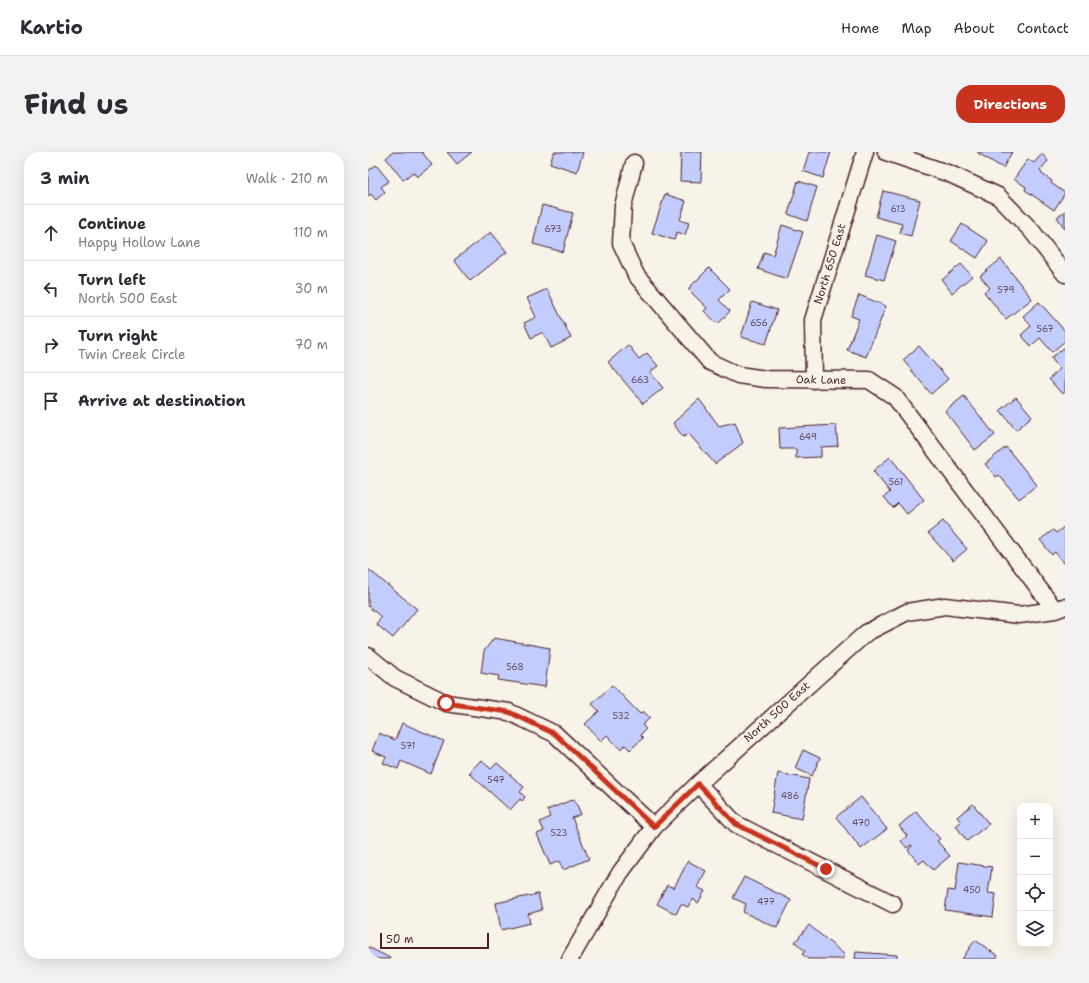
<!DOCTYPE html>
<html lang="en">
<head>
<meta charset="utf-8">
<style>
  body { margin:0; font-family:"Shantell Sans",sans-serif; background:#f2f2f3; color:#2b2b33 }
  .controls { position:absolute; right:12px; bottom:12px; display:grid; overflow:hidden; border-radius:8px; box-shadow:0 4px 16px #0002 }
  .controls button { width:36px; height:36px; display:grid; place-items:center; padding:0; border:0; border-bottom:1px solid #e1e1e2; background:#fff; color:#2b2b33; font:20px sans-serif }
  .scale { position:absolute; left:12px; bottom:10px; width:109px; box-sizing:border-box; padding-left:4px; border:2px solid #4a1f2b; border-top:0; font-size:11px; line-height:14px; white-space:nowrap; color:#4a1f2b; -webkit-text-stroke:3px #f7f3e8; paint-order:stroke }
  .stop { position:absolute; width:12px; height:12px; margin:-9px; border:3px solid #c8321e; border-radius:50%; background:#fff }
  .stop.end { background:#c8321e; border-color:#fff; box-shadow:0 1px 4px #0008 }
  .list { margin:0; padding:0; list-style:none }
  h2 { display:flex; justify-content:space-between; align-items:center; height:52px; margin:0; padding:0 16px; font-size:17px }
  h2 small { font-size:13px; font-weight:400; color:#7c7c81 }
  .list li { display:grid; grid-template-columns:26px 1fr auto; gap:12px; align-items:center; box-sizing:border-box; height:56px; padding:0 16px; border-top:1px solid #e1e1e2 }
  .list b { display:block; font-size:15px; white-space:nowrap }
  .list p { margin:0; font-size:13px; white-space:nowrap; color:#7c7c81 }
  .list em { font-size:13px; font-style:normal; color:#7c7c81 }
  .icon { flex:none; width:22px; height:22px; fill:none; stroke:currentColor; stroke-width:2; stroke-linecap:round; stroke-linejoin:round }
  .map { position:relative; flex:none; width:697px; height:807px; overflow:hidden; border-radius:16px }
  header { display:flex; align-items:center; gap:24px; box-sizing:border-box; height:56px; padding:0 20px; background:#fff; border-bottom:1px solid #e1e1e2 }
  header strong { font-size:19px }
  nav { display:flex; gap:22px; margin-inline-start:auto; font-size:14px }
  .intro { display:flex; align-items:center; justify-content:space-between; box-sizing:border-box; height:96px; padding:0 24px }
  h1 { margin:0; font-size:28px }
  .button { padding:10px 18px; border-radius:16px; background:#c8321e; color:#fff; font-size:14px; font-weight:700 }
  main { display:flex; gap:24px; padding:0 24px }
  aside { flex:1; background:#fff; border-radius:16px; box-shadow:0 4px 16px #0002 }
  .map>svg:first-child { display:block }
  .building { fill:#c2cdfe; stroke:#4a1f2b }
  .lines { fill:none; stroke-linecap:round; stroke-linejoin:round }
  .minor-casing { stroke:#4a1f2b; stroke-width:19 }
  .minor { stroke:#f7f3e8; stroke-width:16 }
  .route { stroke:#c8321e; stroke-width:5 }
  .labels { text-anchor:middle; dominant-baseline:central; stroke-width:3; stroke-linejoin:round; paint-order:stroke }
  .number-label { font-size:9px; fill:#684a60 }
  .street-label { font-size:11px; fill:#4a1f2b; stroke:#f7f3e8 }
</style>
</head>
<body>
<header>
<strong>Kartio</strong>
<nav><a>Home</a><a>Map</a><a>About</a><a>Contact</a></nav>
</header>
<div class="intro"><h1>Find us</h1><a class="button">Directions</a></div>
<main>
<aside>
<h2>3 min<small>Walk · 210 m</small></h2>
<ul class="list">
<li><svg class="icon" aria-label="ahead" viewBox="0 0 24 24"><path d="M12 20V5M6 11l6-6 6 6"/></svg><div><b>Continue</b><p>Happy Hollow Lane</p></div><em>110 m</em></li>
<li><svg class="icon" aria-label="left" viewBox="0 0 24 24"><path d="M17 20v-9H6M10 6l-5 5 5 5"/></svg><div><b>Turn left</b><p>North 500 East</p></div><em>30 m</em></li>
<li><svg class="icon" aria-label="right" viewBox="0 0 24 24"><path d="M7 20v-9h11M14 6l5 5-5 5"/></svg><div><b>Turn right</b><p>Twin Creek Circle</p></div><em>70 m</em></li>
<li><svg class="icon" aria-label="arrive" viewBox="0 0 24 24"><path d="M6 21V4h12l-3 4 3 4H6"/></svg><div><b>Arrive at destination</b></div></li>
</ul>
</aside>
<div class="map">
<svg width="697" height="807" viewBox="0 0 697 807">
  <rect width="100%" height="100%" fill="#f7f3e8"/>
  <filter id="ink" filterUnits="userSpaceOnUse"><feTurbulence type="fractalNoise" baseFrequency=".025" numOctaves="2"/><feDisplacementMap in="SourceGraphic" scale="8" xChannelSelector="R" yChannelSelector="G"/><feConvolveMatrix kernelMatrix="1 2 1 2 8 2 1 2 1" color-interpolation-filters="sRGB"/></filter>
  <g filter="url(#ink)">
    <path class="building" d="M25 0H54L64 13 49 25 45 20 35 28 18 6Z
      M79 0H104L89 12Z
      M186 0H215L209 20 182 11Z
      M313 0H334L333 30 312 29Z
      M441 0H463L455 26 435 19Z
      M610 0H644L635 16 610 1Z
      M674 2 680 9 672 18 674 22 684 29 683 31 697 41 686 58 657 38 658 35 646 27 660 7 666 11Z
      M8 13 21 29 13 35 17 40 8 48 3 42 0 45V19Z
      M430 29 449 35 439 69 420 62Z
      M515 39 552 48 543 84 532 81 534 72 508 65Z
      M297 42 318 49 312 68 321 71 317 83 309 80 306 88 284 81Z
      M174 53 205 61 195 100 165 92Z
      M697 59V77L689 65Z
      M594 72 620 89 609 106 583 89Z
      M414 73 435 80 419 127 390 117 396 100 405 103Z
      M123 80 139 100 102 129 86 108Z
      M509 83 528 89 516 128 497 123Z
      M633 107 664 147 638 167 616 140 622 136 612 124Z
      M593 112 604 124 584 141 574 128Z
      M341 116 362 137 351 148 362 159 350 172 336 159 339 156 320 137Z
      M179 137 203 186 183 196 175 180 163 186 156 171 168 165 159 146Z
      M491 143 518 154 498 205 479 198 491 167 483 164Z
      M384 150 409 158 398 192 373 185Z
      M671 150 697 179V189L684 200 672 186 663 194 653 183 663 174 655 164Z
      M260 193 271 207 279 201 290 214 282 220 295 236 275 252 240 210Z
      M551 194 580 227 563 242 535 208Z
      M697 195V240L694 242 681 227 692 217 683 206Z
      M596 244 627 283 607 298 577 259Z
      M648 245 664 264 648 278 632 258Z
      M331 247 351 274 367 270 375 291 347 312 321 282 315 285 305 271Z
      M468 273 470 294 453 295V305L428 306V297H412L411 276Z
      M638 295 669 333 651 347 631 323 628 325 617 312Z
      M522 305 556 348 539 362 530 351 525 356 516 345 522 340 505 319Z
      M575 369 599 397 585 409 560 381Z
      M696 375 697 377V412L687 400 684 403 672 388 685 378 688 381Z
      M0 417 49 457 25 486 8 472 13 465 0 454Z
      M126 486 182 496 177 535 130 528 131 524 113 521 116 499Z
      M244 533 272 562 275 559 282 566 274 573 278 577 272 583 275 586 262 598 257 593 252 597 239 583 233 589 217 572 231 559 224 552Z
      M34 571 76 589 63 622 33 609 30 617 15 611 18 605 4 599 11 581 27 588Z
      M435 598 452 606 444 624 427 616Z
      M113 608 123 617 129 611 156 635 152 640 157 645 154 649 152 647 142 658 101 621Z
      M410 621 441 627 434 667 403 661Z
      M493 645 519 677 493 697 468 665Z
      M206 647 213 662 204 666 221 707 195 718 191 709 182 713 169 682 176 679 172 670 182 665 179 658Z
      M605 652 621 672 599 689 588 674 593 670 589 665Z
      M548 659 572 687 569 689 582 704 565 718 556 708 551 712 540 698 544 694 543 693 539 696 533 689 539 684 531 674Z
      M320 709 338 719 329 735 337 739 330 751 325 747 320 755 313 752 308 762 289 752 299 733 306 736Z
      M591 710 624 715 620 741 628 742 625 765 577 758 580 738 587 739Z
      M376 725 423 748 409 776 375 760 378 752 365 746Z
      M170 742 174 758 160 762 162 771 133 778 128 751Z
      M441 773 477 803 474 807H440L434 802 437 799 427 790Z
      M607 788 630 804 628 807H594Z
      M0 795 22 806V807H0Z
      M488 800 529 803V807H487Z"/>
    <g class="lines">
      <defs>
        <path id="minor" d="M518 0 582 22 630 44 663 78 697 122
          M266 11 255 54 253 91 268 123 342 210 370 223 398 227 501 228 527 245 687 458
          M446 228 445 168 497 0
          M0 504 27 526 78 551 141 560 187 582 286 675
          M330 632 368 672 525 752
          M202 807 252 721 286 675 330 632 498 481 539 460 577 454 651 463 687 458 695 455"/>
      </defs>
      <use href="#minor" class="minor-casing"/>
      <use href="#minor" class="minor"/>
    </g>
  </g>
  <g class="lines" filter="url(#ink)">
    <path class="route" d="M78 551 141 560 187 582 286 675 330 632 368 672 458 717"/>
  </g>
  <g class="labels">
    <g class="number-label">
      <text x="530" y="57">613</text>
      <text x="185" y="77">673</text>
      <text x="638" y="138">579</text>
      <text x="391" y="171">656</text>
      <text x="677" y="177">567</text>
      <text x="272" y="228">663</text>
      <text x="440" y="285">649</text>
      <text x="528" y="330">561</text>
      <text x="147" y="515">568</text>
      <text x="253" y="564">532</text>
      <text x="40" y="594">571</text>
      <text x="128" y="628">547</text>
      <text x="422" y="644">486</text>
      <text x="493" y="671">470</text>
      <text x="191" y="681">523</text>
      <text x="604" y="738">450</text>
      <text x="398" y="750">477</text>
    </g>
    <g class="street-label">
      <text transform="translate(462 112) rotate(-73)">North 650 East</text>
      <text transform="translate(453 228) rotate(1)">Oak Lane</text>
      <text transform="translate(409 560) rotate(-42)">North 500 East</text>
    </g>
  </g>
</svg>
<div class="controls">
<button>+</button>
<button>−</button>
<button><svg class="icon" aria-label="locate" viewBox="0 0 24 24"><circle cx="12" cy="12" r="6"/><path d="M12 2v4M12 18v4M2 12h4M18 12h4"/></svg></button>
<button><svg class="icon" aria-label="layers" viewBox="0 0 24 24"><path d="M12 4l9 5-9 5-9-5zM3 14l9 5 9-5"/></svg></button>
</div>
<div class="scale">50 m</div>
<div class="stop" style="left:78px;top:551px"></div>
<div class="stop end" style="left:458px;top:717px"></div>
</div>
</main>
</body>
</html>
